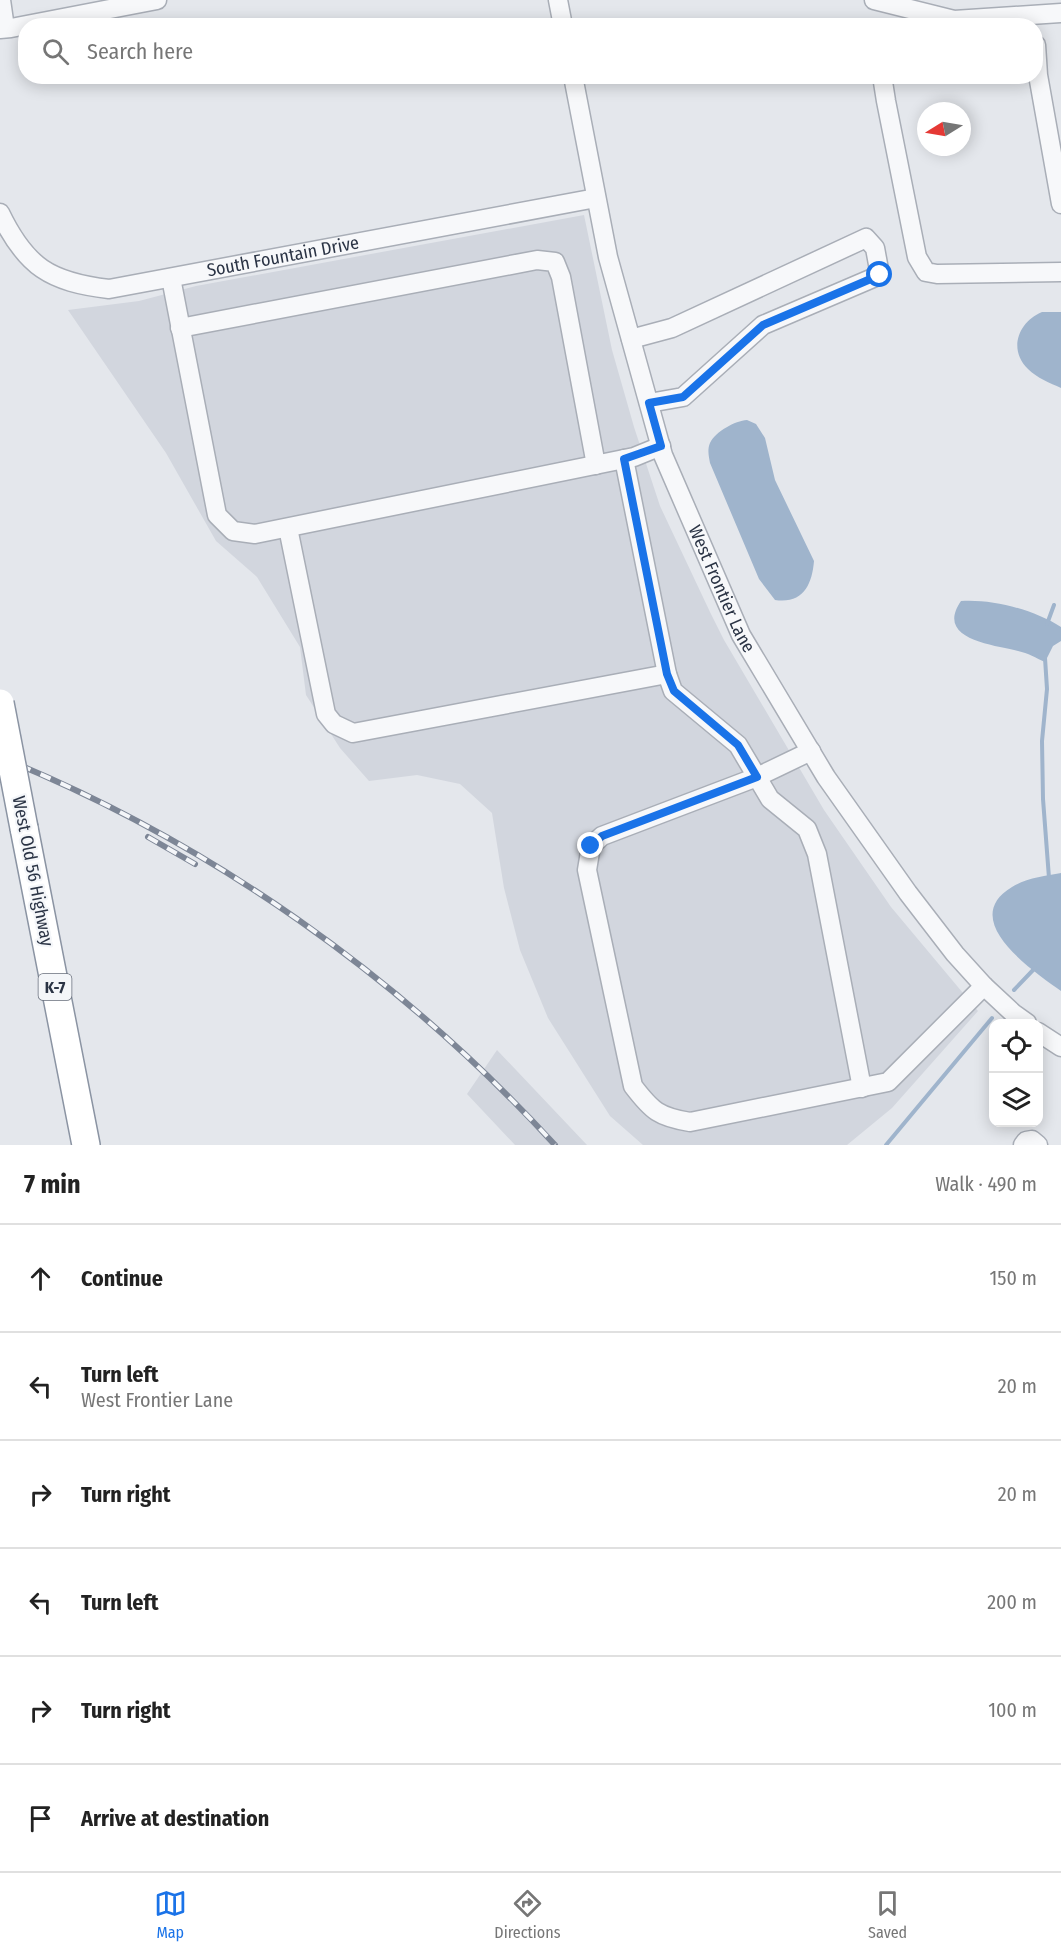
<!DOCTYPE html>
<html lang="en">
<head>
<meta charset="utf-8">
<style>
  body { margin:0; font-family:"Fira Sans Condensed",sans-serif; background:#f6f6f6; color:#222 }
  .controls { position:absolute; right:18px; bottom:18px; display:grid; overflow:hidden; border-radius:12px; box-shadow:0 3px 15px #0003 }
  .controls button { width:54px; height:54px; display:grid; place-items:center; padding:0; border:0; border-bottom:2px solid #e0e0e0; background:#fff; color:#222; font:30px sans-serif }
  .compass { position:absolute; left:917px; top:102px; width:54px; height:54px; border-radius:50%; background:#fff; box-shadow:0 3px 15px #0003; rotate:259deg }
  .stop { position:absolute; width:18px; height:18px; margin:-14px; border:4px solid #1a73e8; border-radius:50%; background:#fff }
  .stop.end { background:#1a73e8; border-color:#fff; box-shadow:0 2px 6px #0008 }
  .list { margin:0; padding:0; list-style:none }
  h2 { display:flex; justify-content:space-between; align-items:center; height:78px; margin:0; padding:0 24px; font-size:26px }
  h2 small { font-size:20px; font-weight:400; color:#767676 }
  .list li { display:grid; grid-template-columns:39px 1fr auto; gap:18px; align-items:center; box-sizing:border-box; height:108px; padding:0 24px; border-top:2px solid #e0e0e0 }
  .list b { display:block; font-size:22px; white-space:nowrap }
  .list p { margin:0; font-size:20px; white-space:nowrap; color:#767676 }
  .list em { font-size:20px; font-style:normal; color:#767676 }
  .icon { flex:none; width:33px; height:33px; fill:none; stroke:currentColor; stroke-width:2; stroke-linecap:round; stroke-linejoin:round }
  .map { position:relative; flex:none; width:1061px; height:1145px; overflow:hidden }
  .search { position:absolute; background:#fff; box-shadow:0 3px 15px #0003; left:18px; right:18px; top:18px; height:66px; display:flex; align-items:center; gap:15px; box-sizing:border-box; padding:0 21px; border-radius:24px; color:#767676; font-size:22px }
  .sheet { height:726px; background:#fff }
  nav { display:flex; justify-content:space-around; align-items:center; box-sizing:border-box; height:84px; border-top:2px solid #e0e0e0; background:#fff; font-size:16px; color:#767676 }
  nav a { display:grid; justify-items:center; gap:3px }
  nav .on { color:#1a73e8 }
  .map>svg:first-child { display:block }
  .built { fill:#d2d6de }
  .water { fill:#9fb4cc }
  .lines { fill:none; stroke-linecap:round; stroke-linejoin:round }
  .stream { stroke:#9fb4cc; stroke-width:4 }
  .minor-casing { stroke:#a9aeb7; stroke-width:21 }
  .highway-casing { stroke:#8b94a3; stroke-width:30 }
  .minor { stroke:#f7f8fa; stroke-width:18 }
  .highway { stroke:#fff; stroke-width:27 }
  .rail-casing { stroke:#7d8696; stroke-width:6 }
  .rail { stroke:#f4f6f9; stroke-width:4; stroke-dasharray:11; stroke-linecap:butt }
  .highway-bridge-casing { stroke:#8b94a3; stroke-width:30; stroke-linecap:butt }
  .highway-bridge { stroke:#fff; stroke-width:27 }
  .route { stroke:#1a73e8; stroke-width:8 }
  .labels { text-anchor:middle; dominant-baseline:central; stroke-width:4.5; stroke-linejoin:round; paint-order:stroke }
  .shield { fill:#f4f6f9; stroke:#676e7b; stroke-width:1.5 }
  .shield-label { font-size:16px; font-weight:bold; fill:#2b3445 }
  .street-label { font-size:18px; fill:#2b3445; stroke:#f4f6f9 }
</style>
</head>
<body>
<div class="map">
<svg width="1061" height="1145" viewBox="0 0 1061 1145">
  <rect width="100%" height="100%" fill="#e4e7ec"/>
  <path class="built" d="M584 215 612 350 634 427 660 506 710 612 724 640 824 810 891 907 978 1011 892 1108 847 1145H643L610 1116 548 1018 520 950 504 888 492 813 460 784 417 775 369 781 340 748 306 695 300 647 257 577 216 541 166 453 68 310 139 301 196 286Z
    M497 1050 587 1145H515L467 1094Z"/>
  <path class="water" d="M1042 312H1061V388C1050 383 1037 378 1028 369 1008 350 1018 322 1042 312Z
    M747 420 756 424 765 438 775 480 814 561C812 585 803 604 775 600L759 579 710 463C709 457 707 450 710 443 716 431 735 421 747 420Z
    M961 601C994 599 1034 610 1061 627V641L1053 646 1045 662C1036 658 1028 653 1018 651 995 645 934 640 961 601Z
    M1061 873V991C1033 971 957 920 1012 887 1026 878 1045 876 1061 873Z"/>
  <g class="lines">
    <path class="stream" d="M1047 624 1054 605
      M1045 658 1047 689 1042 741 1043 799 1049 878
      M1014 990 1035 968
      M886 1145 992 1018"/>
    <defs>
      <g id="minor">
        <path d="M1 0 5 28"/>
        <path d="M558 0 563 26"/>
        <path d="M874 0 954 20 1061 13"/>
        <path d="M0 29 11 28 157 0"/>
        <path d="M1036 45 1038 75 1061 204"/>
        <path id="s1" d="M573 76 608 257 663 455 741 635 826 777 908 893 955 954 984 986 1013 1013 1027 1023"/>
        <path d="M887 76 883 82 886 101 917 257 926 272 937 274 1061 272"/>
        <path id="s2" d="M0 213C26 267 50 282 109 289L596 198"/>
        <path d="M171 278 217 515 233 531 255 534 634 457 661 446"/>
        <path d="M180 328 537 260 555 262 561 277 596 465"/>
        <path d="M631 339 672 328 866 238 875 248 880 275 763 325 683 397 649 403"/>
        <path d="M624 459 667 674 673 691 738 745 770 799 807 829 817 854 862 1088"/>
        <path d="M288 528 326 714 334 724 353 733 667 674"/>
        <path d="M811 751 757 777 602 836 591 846 587 870 633 1086C652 1111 659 1117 690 1122L888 1082 984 986"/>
        <path d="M1038 1032 1061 1047"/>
        <path d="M1023 1145 1026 1141 1032 1140 1038 1145"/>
      </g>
      <path id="highway" d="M24 828 86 1145"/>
    </defs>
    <use href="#minor" class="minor-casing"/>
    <use href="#highway" class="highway-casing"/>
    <use href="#minor" class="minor"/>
    <use href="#highway" class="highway"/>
    <defs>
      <path id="rail" d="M0 757C210 842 402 978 555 1145
        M148 837 195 864"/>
    </defs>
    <use href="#rail" class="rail-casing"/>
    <use href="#rail" class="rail"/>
    <defs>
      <path id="highway-bridge" d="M0 703 24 828"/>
    </defs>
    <use href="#highway-bridge" class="highway-bridge-casing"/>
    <use href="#highway-bridge" class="highway-bridge"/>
  </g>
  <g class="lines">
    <path class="route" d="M591 846 602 836 757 777 738 745 674 691 667 674 624 459 661 446 649 403 683 397 763 325 880 275"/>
  </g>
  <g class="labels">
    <rect class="shield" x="38.5" y="974" width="33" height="26" rx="4.5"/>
    <g class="shield-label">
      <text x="55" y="987">K-7</text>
    </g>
    <g class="street-label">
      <text stroke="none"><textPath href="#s2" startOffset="318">South Fountain Drive</textPath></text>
      <text stroke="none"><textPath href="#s1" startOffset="536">West Frontier Lane</textPath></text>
      <text transform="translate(33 871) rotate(79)">West Old 56 Highway</text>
    </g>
  </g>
</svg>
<div class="controls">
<button><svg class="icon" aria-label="locate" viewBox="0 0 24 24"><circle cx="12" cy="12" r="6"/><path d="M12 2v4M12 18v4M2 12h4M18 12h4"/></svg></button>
<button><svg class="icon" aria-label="layers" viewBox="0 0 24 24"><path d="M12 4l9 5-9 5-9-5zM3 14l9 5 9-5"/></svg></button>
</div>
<svg class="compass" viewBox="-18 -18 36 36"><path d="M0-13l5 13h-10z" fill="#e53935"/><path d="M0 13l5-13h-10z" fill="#767676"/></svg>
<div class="stop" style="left:880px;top:275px"></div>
<div class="stop end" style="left:591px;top:846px"></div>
<div class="search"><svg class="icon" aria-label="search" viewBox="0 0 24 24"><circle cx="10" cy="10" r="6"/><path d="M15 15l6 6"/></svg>Search here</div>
</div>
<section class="sheet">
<h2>7 min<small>Walk · 490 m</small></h2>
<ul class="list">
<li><svg class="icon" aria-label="ahead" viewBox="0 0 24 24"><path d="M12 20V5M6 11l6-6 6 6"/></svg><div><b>Continue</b></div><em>150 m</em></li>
<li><svg class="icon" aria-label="left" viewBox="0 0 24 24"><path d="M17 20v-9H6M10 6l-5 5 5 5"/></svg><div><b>Turn left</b><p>West Frontier Lane</p></div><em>20 m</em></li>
<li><svg class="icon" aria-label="right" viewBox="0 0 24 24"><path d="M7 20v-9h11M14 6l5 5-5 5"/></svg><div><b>Turn right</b></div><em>20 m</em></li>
<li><svg class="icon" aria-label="left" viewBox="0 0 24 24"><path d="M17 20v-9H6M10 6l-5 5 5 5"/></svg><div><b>Turn left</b></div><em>200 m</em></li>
<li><svg class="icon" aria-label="right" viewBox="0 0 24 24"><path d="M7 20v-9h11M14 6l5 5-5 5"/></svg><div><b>Turn right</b></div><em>100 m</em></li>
<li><svg class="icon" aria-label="arrive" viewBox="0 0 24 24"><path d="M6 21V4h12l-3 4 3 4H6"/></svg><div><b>Arrive at destination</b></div></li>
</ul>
</section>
<nav>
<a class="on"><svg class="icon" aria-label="map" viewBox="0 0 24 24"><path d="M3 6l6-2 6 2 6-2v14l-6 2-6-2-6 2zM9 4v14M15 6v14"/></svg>Map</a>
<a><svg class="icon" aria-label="directions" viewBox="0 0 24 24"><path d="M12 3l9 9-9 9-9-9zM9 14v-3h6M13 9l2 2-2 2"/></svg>Directions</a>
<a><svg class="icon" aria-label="saved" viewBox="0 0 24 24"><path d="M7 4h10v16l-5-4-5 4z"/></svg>Saved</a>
</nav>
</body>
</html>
